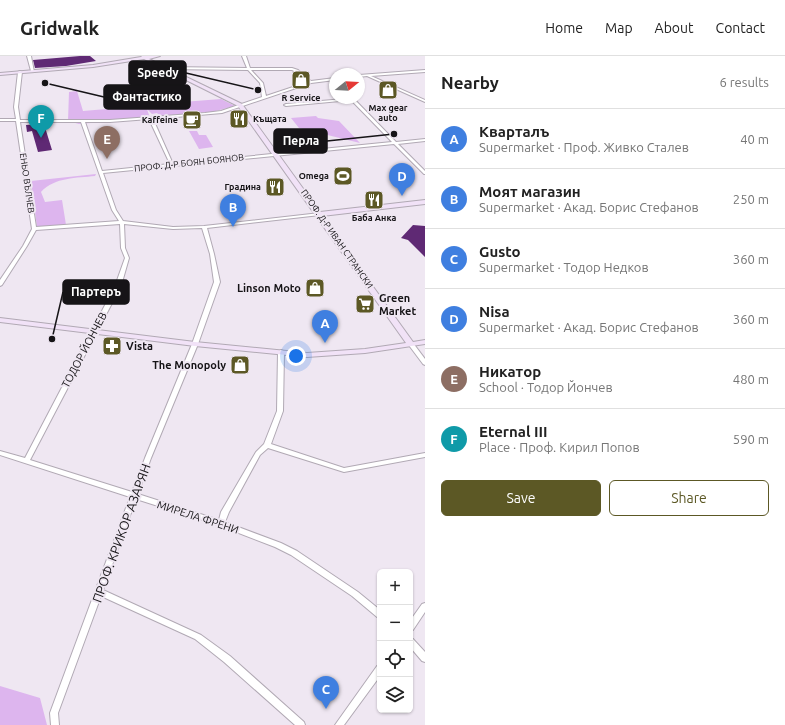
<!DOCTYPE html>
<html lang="en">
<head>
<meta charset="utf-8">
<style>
  body { margin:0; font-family:Ubuntu,sans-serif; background:#f2f2f2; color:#222 }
  .controls { position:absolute; right:12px; bottom:12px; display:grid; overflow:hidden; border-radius:6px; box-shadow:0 1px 3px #0004 }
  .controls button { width:36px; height:36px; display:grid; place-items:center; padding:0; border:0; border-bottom:1px solid #e0e0e0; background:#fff; color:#222; font:20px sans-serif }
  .compass { position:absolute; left:329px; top:12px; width:36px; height:36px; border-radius:50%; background:#fff; box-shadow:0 1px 3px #0004; rotate:72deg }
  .you { position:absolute; left:296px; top:300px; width:14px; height:14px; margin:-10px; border:3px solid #fff; border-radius:50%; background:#1a73e8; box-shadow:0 0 0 6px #1a73e833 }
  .badge { display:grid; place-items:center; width:26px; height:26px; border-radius:50%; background:#5c5825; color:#fff; font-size:13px; font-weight:700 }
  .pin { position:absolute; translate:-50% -33px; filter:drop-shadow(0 1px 2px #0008) }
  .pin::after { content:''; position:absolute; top:21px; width:14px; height:12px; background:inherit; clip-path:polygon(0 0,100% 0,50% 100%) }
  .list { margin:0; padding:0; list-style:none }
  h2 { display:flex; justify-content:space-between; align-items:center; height:52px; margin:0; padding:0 16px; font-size:17px }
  h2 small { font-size:13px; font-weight:400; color:#767676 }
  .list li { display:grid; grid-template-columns:26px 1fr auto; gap:12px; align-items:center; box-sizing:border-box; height:60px; padding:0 16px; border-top:1px solid #e0e0e0 }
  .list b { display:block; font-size:15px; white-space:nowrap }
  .list p { margin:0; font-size:13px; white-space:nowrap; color:#767676 }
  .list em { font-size:13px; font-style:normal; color:#767676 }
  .actions { display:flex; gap:8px; padding:12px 16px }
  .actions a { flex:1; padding:9px 0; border:1px solid #5c5825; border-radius:6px; text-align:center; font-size:14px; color:#5c5825 }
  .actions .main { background:#5c5825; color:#fff }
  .icon { flex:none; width:22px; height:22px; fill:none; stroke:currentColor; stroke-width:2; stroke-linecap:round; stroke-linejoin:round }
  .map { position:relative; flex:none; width:425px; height:669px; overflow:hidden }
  header { display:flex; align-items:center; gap:24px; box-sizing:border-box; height:56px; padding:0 20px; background:#fff; border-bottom:1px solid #e0e0e0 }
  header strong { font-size:19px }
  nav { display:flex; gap:22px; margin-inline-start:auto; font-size:14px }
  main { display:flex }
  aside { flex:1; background:#fff }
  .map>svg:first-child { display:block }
  .green { fill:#ddb5ee }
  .building { fill:#5f2974 }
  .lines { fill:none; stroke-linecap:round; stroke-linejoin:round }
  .street-casing { stroke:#b1a9b4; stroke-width:2 }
  .secondary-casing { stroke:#b1a9b4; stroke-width:2 }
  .street { fill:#fff; fill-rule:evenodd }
  .secondary { fill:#f1e2f7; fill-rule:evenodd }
  .labels { text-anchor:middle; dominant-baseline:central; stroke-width:4; stroke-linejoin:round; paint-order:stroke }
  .far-poi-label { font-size:9px; font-weight:bold; fill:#161417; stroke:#efe7f2 }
  .far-street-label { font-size:9px; fill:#161417; stroke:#efe7f2 }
  .poi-label { font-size:11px; font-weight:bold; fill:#161417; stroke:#efe7f2; text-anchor:end }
  .street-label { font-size:11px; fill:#161417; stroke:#efe7f2 }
  .near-street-label { font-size:13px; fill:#161417; stroke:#efe7f2 }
  .leader { fill:none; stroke:#161417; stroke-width:1.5 }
  .callout-dot { fill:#161417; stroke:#efe7f2; stroke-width:1.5 }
  .callout { fill:#161417; stroke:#161417; stroke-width:1.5 }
  .callout-label { font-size:12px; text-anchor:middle; font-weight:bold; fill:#fff }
</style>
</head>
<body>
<header>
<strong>Gridwalk</strong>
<nav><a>Home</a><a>Map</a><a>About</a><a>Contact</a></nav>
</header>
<main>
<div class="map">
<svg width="425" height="669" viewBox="0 0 425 669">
  <rect width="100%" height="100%" fill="#efe7f2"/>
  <path class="green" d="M77 35 83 55 142 50 146 52 144 49 221 43 235 50 212 56 160 60 157 57 152 58 147 53 150 62 79 68 68 65 69 36Z
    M316 60 318 62 339 65 360 87 299 72 291 62Z
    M189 75H197L199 79H206L213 91 199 93Z
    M96 118 95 120C77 122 55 121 41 136L45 146 62 144 66 169 37 171 31 125Z
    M0 630 40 642 47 669H0Z"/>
  <path class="building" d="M80 0H90L96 5 66 10 35 12 33 4Z
    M44 68 52 94 38 96 32 75 27 76 26 69Z
    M413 169 425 170V201L408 184 401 182Z"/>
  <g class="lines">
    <defs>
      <path id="street" d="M27 0H31L34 16 31 15Z
        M242 0H246L250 12H292L298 14 311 25 335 22V24L311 27 222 57 153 63 173 108 392 86 351 44 286 50 284 49 286 48 356 42 358 43 355 44 396 86 425 83V85L398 88 425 115V118H424L394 88 103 117 116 154 123 165 173 171 204 170 320 157 322 158 320 159 207 172 214 198 220 226 198 288 151 402 138 438 219 464 221 456 256 396 264 388 277 355 278 296 281 294 283 295 284 296 283 355 271 388 344 412 425 397V401L344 416 268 392 260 399 229 456 225 466 281 487 297 495 358 536 380 554V562L377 561 352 540 291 499 275 491 218 469 136 443 103 534 201 579 230 600 304 666 305 669H295L224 606 195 583 101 540 58 657 59 669H51L50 657 130 441 0 399V395L25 402 115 230 125 202 121 192 120 168 36 174 27 190 2 229 0 230V224L23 190 32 173 16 65H0V63H16L14 51 18 16 20 15 22 16 18 51 20 64H110L205 57 221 55 262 41 260 27 248 14 164 13 162 12 164 11 247 12ZM251 14H292L296 16 308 26 266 40 263 27ZM149 63 170 108 102 115 85 66H110ZM20 66H81L112 154 119 165 36 171ZM124 168 173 173 202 172 210 198 214 226 192 288 145 402 132 436 30 404 121 230 129 202 125 192Z
        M425 14V16L371 20 425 44V46L367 20 359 21V19Z
        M411 286 413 287 425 303V309L423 308 408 288Z
        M425 547V556L413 574 410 575V565L422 548Z
        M410 582 413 583 425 596V606L422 605 410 591Z
        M380 609V620L344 669H335L377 610Z"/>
      <path id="secondary" d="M142 0H160L149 3 242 48 320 156 425 144V148L322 160 413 286 425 284V288L365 297 307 301 195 290 0 266V262L195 286 307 297 365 293 406 287 238 50 144 3 93 11 0 19V17L93 9 141 1Z"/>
    </defs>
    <use href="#street" class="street-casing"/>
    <use href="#secondary" class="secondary-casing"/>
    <use href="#street" class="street"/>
    <use href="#secondary" class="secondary"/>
  </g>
  <defs>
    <symbol id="shop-square" viewBox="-11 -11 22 22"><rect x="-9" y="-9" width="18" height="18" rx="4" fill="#5c5825" stroke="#efe7f2"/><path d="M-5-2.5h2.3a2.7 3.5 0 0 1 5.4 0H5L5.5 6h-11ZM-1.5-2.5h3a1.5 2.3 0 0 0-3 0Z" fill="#fff"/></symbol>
    <symbol id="restaurant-square" viewBox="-11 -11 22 22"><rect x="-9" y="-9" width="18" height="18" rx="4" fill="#5c5825" stroke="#efe7f2"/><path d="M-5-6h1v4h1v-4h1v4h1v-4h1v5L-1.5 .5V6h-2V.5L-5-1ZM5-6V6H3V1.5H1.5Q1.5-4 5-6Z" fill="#fff"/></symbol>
    <symbol id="cafe-square" viewBox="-11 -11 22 22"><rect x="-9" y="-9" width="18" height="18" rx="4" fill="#5c5825" stroke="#efe7f2"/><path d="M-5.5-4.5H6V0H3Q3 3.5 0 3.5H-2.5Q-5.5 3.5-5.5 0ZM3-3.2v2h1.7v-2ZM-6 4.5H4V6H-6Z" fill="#fff"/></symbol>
    <symbol id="stadium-square" viewBox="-11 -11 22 22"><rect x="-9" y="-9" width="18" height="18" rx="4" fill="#5c5825" stroke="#efe7f2"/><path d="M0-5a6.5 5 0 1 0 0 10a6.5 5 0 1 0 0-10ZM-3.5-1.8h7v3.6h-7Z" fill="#fff"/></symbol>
    <symbol id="supermarket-square" viewBox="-11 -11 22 22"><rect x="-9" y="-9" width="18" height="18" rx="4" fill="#5c5825" stroke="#efe7f2"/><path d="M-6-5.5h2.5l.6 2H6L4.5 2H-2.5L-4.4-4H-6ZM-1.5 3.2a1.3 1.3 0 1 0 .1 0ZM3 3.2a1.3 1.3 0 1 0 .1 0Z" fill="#fff"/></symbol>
    <symbol id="pharmacy-square" viewBox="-11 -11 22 22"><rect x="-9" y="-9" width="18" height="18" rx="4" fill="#5c5825" stroke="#efe7f2"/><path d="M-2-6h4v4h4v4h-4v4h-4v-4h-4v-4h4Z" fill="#fff"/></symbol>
  </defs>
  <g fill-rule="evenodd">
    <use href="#shop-square" x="290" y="13" width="22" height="22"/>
    <use href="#shop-square" x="377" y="23" width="22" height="22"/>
    <use href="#restaurant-square" x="228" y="52" width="22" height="22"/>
    <use href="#cafe-square" x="181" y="53" width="22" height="22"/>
    <use href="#stadium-square" x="332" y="109" width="22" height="22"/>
    <use href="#restaurant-square" x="264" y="120" width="22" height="22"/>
    <use href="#restaurant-square" x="363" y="133" width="22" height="22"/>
    <use href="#shop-square" x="304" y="221" width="22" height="22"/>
    <use href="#supermarket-square" x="354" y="237" width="22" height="22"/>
    <use href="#pharmacy-square" x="101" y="279" width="22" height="22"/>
    <use href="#shop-square" x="229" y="298" width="22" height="22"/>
  </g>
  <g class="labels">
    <g class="far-poi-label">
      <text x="301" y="42">R Service</text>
      <text x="388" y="52">Max gear<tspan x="388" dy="10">auto</tspan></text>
      <text x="253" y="63" text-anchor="start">Къщата</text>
      <text x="178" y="64" text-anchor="end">Kaffeine</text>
      <text x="329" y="120" text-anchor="end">Omega</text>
      <text x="261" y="131" text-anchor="end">Градина</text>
      <text x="374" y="162">Баба Анка</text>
    </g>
    <g class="far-street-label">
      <text transform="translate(189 107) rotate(-6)">ПРОФ. Д-Р БОЯН БОЯНОВ</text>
      <text transform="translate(27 127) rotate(82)">ЕНЬО ВЪЛЧЕВ</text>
      <text transform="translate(337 183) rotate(55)">ПРОФ. Д-Р ИВАН СТРАНСКИ</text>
    </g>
    <g class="poi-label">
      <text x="301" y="232">Linson Moto</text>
      <text x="379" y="242" text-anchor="start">Green<tspan x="379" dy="13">Market</tspan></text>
      <text x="126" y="290" text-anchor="start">Vista</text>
      <text x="226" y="309">The Monopoly</text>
    </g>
    <g class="street-label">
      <text transform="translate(84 294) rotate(-62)">ТОДОР ЙОНЧЕВ</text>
      <text transform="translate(198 461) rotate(18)">МИРЕЛА ФРЕНИ</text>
    </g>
    <g class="near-street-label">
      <text transform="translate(121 477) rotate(-70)">ПРОФ. КРИКОР АЗАРЯН</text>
    </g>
  </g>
  <path class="leader" d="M258 34L186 17M45 27L104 41M394 78L327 85M52 283L63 236"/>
  <g class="callout-dot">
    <circle cx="258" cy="34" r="4"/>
    <circle cx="45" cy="27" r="4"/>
    <circle cx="394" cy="78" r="4"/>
    <circle cx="52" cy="283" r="4"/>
  </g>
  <g class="callout">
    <rect x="129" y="5" width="57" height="24" rx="4"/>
    <rect x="104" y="29" width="86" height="24" rx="4"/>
    <rect x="274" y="73" width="53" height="24" rx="4"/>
    <rect x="63" y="224" width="66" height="24" rx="4"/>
  </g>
  <g class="callout-label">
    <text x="158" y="21">Speedy</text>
    <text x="147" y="45">Фантастико</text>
    <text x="301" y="89">Перла</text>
    <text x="96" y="240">Партеръ</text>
  </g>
</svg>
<div class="controls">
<button>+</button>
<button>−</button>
<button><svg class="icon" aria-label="locate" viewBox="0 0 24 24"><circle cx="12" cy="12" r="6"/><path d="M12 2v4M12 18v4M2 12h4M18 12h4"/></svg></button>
<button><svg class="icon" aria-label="layers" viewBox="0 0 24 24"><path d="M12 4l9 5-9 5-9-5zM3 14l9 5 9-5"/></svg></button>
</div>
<svg class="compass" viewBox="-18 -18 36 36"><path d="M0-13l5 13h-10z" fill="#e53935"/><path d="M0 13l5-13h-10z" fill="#767676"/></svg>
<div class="you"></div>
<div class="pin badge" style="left:325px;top:287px;background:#3f7fe0">A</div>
<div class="pin badge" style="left:233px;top:171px;background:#3f7fe0">B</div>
<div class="pin badge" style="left:326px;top:653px;background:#3f7fe0">C</div>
<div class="pin badge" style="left:402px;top:140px;background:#3f7fe0">D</div>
<div class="pin badge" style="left:107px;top:103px;background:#8d6e63">E</div>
<div class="pin badge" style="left:41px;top:82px;background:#0f9aa8">F</div>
</div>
<aside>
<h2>Nearby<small>6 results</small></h2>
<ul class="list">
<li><span class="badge" style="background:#3f7fe0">A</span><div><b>Кварталъ</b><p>Supermarket · Проф. Живко Сталев</p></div><em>40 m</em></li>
<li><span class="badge" style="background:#3f7fe0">B</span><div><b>Моят магазин</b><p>Supermarket · Акад. Борис Стефанов</p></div><em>250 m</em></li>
<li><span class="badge" style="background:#3f7fe0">C</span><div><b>Gusto</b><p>Supermarket · Тодор Недков</p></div><em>360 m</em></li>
<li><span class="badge" style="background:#3f7fe0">D</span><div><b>Nisa</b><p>Supermarket · Акад. Борис Стефанов</p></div><em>360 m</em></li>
<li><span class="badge" style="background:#8d6e63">E</span><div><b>Никатор</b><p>School · Тодор Йончев</p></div><em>480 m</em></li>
<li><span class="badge" style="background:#0f9aa8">F</span><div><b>Eternal III</b><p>Place · Проф. Кирил Попов</p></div><em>590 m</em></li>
</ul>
<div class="actions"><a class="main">Save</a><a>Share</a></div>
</aside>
</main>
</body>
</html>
